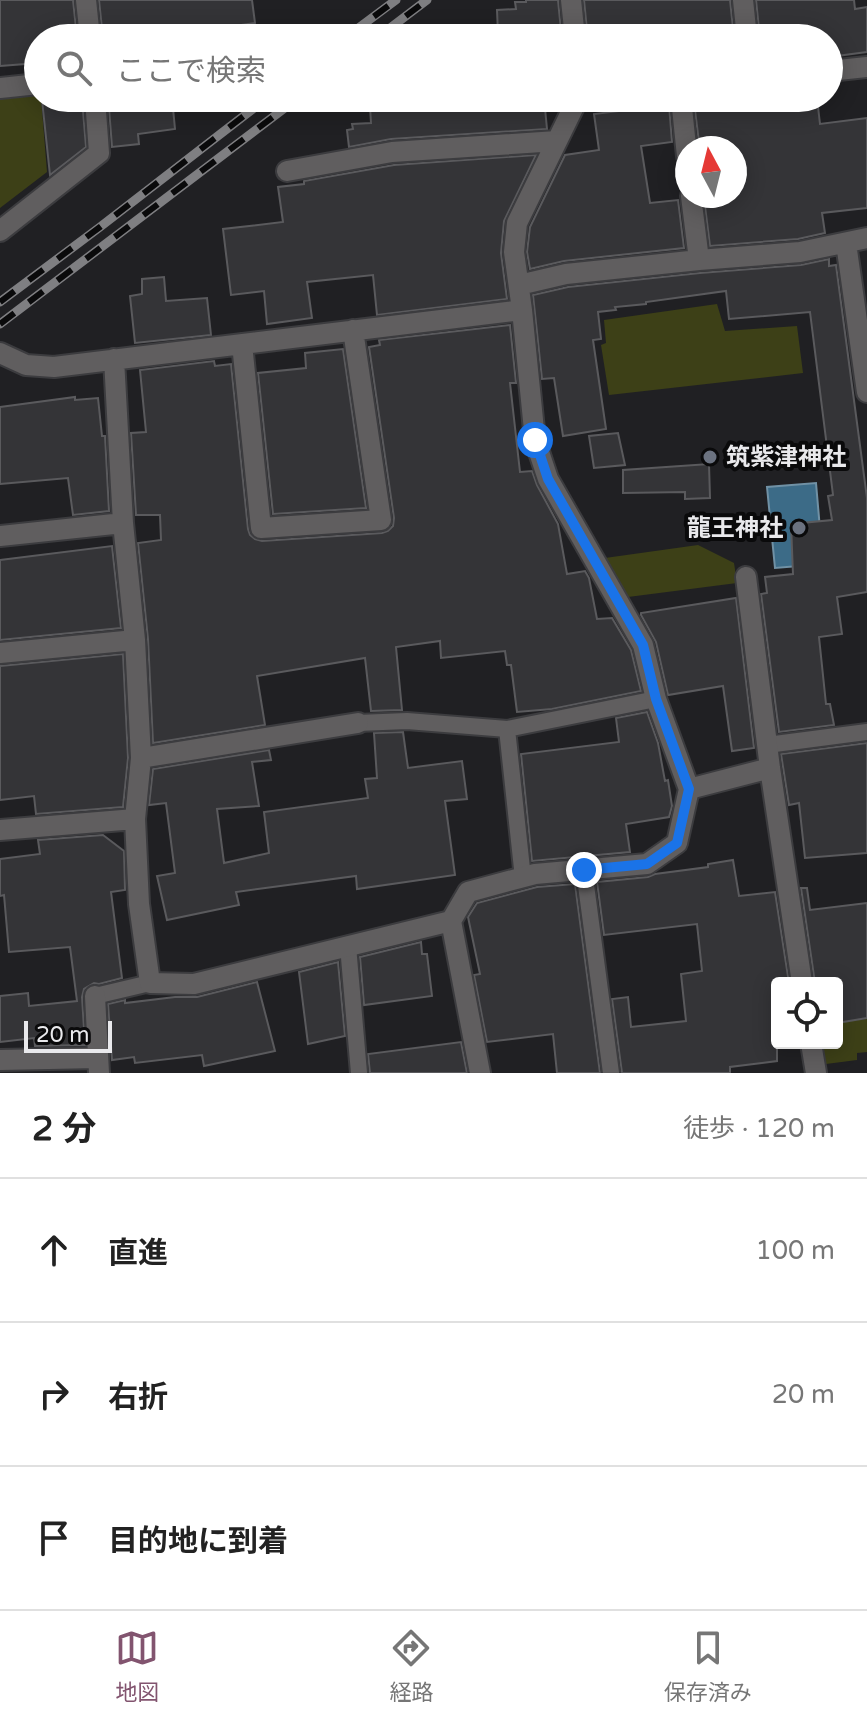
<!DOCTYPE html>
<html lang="ja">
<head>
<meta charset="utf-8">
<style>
  body { margin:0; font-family:"Varela Round","Noto Sans JP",sans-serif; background:#f2f2f2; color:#222 }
  .controls { position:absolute; right:24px; bottom:24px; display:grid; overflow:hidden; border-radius:8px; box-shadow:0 4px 20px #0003 }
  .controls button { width:72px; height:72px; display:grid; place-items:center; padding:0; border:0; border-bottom:2px solid #e0e0e0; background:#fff; color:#222; font:40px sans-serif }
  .compass { position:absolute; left:675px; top:136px; width:72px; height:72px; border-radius:50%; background:#fff; box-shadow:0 4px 20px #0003; rotate:353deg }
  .scale { position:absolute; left:24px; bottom:20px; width:88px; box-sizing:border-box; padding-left:8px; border:4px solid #e9e9ec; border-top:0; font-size:22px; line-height:28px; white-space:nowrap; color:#e9e9ec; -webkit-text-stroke:6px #0a0a0b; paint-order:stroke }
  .stop { position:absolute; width:24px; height:24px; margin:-18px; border:6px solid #1a73e8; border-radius:50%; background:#fff }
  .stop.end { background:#1a73e8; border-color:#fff; box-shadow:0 2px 8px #0008 }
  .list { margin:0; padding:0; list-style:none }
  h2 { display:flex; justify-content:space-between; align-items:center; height:104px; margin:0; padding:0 32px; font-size:34px }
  h2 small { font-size:26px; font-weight:400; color:#767676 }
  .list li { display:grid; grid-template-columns:52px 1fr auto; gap:24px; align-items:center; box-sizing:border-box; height:144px; padding:0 32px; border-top:2px solid #e0e0e0 }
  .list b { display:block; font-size:30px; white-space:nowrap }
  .list em { font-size:26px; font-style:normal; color:#767676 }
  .icon { flex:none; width:44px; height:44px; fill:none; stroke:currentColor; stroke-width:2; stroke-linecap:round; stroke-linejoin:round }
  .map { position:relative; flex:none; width:867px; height:1073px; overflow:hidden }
  .search { position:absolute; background:#fff; box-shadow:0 4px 20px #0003; left:24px; right:24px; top:24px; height:88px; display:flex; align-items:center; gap:20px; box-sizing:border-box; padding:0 28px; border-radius:44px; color:#767676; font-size:30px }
  .sheet { height:536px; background:#fff }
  nav { display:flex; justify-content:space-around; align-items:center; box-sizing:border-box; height:112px; border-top:2px solid #e0e0e0; background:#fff; font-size:22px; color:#767676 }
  nav a { display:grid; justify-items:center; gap:4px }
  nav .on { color:#82546f }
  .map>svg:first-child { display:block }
  .green { fill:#3d4017 }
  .water { fill:#3c6b87; stroke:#7091a5; stroke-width:2 }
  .building { fill:#343437; stroke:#5a5a5d; stroke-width:2 }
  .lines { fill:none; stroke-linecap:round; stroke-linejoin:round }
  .lane-casing { stroke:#3c3c3f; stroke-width:20 }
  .street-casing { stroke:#3c3c3f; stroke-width:24 }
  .lane { stroke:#605e5f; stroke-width:16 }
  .street { stroke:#605e5f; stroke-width:20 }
  .rail-casing { stroke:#7f7f82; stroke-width:9 }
  .rail { stroke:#0a0a0b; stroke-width:6; stroke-dasharray:18; stroke-linecap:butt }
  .route { stroke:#1a73e8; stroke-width:10 }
  .worship-dot { fill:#6b7280; stroke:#0a0a0b; stroke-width:3 }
  .labels { text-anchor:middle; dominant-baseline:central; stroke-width:8; stroke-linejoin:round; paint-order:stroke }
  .poi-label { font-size:24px; font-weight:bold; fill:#e9e9ec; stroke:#0a0a0b; text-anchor:start }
</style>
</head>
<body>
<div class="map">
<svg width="867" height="1073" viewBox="0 0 867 1073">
  <rect width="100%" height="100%" fill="#202023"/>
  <path class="green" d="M38 89V98H41L47 172 0 208V92Z
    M717 304 725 331 797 326 803 373 609 395 601 345 606 343 604 320Z
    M698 545 734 563 737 583 628 597 605 558Z
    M837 1003H840L843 1022 867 1019V1052L857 1053V1060L826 1064 822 1043H837Z"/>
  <path class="water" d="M816 483 823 564 775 568 767 487Z"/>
  <path class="building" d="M0 0H73L77 38H38V63L0 66Z
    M99 0H252L255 23 220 28 222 38H103Z
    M526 0H558L561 31 498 34 497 10 516 9 515 2H526Z
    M584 0H730L734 38H590L589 30H587Z
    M756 0H854L855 9 867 7V52L829 57V38H760Z
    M62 98H79L80 111H83L86 147 50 175 42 100Z
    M134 98H172L175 129 138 134 139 144 112 147 109 108 135 104Z
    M393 98H544L547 129 391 139 349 147 347 130 353 129 352 124 371 123 370 107 393 104Z
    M712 98H817L820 124 867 118V208L822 213 825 233 798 239 710 246 704 198 735 196V148H716L715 141 699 142 694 102 696 100Z
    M669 105 672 142 641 146 650 203 678 200 684 248 564 261 530 269 527 252 530 227 565 155 599 150 594 114Z
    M536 155 504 221 501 253 507 299 377 315 373 275 307 282 312 318 267 324 264 291 231 295 223 229 283 222 278 187 304 184V181L394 165Z
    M829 259V266L836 265 867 498V592L837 597 842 634 819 637 826 704H830L834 725 779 732 761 594 767 593 765 577 793 574 791 524 832 520 828 496 833 495 810 312 729 319 726 291 646 302V304L615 307 616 310 598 312 601 339 593 340 606 429 563 436 554 378 542 379 533 295 568 287 700 273 801 265Z
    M164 277 166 301 207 298 211 335 135 343 130 296 142 294V279Z
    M510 325 516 383H510L520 472 532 471 537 485 558 524 567 574 585 571 589 578 597 619 612 618 631 650 641 691 552 709 517 712 511 665H507L505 651 441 658 440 641 396 647 402 710 371 711 365 658 257 676 265 725 153 743 148 639 138 543 161 540 160 515H136L131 433 146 432 140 370 214 361 215 366 231 364 248 529 250 535 255 539 262 541 382 533 388 531 393 526 394 518 369 347 380 345 379 340Z
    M343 349 366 508 273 514 258 373 306 368 305 353Z
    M75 397V400L98 398 102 436H105L109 511 73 515 68 478 0 484V407Z
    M618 433 625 465 594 468 589 436Z
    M709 464 710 498 685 499V492L623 493V470Z
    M112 546 121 628 0 640V560Z
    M736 598 754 748 732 751 723 686 668 695 656 642 641 615V613Z
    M123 654 128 758 123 807 36 814 34 796 0 800V666Z
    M647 712 658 743 665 781 668 780 672 806 669 817 626 824 630 852 532 861 521 754 619 742 616 718Z
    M403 732 408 768 462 761 467 799 445 801 455 875 357 889 356 876 236 892 239 905 167 920 157 876 175 873 166 803 149 805 153 769 269 750 271 760 252 762 259 806 217 809 224 863 269 853 264 812 368 798 365 779 377 778 374 733Z
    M867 743V853L805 858 799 803 789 805 781 754Z
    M103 835 124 851 125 890 111 892 122 978 99 984 94 983 84 989 82 997 85 1045 35 1046 34 1038 0 1042V996L28 993 29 1006 77 1001 70 947 9 952 4 895 0 896V859L40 854 38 840Z
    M733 860 739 896 775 892 789 983H777V1061L730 1067V1073H622L612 999 628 997 631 1027 686 1021 681 974 702 971 697 924 604 935 597 882 648 877 655 874 708 867V864Z
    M575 884 600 1073H557L553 1034 487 1042 474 975 480 974 468 917 477 903 537 887Z
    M801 888H807L810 910 867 903V1018L837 1023V983H815Z
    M421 942 422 954H427L432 996 364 1005 360 957Z
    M338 962 345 1036 308 1044 299 972Z
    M257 982 275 1051 204 1066 202 1055 135 1063 134 1057 112 1060 108 1004 125 1000V1003L175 997H197Z
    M461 1042 467 1073H370L368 1054Z"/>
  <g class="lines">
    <defs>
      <path id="lane" d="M358 723 407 721 507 729 656 699
        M507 729 523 878
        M767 745 867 732
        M584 870 611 1073
        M348 946 359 1073
        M95 996 150 983"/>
      <path id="street" d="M86 0 90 38
        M571 0 575 38
        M743 0 747 38
        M829 71 867 67
        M0 88 38 84
        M681 98 687 156
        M287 171 392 152 557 141
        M691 196 699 260
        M0 231 99 153 95 98
        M846 243 867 392
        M519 285 566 274 699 260 800 252 867 238
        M242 344 261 528 381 520 353 330
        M0 353 26 365 54 367 522 310 514 252 517 223 578 98
        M114 359 123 523 135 640 141 758 135 819 139 904 150 983 194 984 451 921
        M0 536 123 523
        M746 577 770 768 802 983
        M0 653 135 640
        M141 758 358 723
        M689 789 770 768
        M0 830 135 819
        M95 996 99 1073
        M811 1043 816 1073
        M0 1060 97 1058
        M480 1073 451 921 468 892 535 874 647 864 677 843 689 789 656 699 643 645 548 479 535 440 522 310"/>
    </defs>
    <use href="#lane" class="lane-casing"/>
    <use href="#street" class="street-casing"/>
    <use href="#lane" class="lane"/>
    <use href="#street" class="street"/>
    <defs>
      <path id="rail" d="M345 38 396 0
        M377 38 427 0
        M0 302 100 227 267 98
        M0 324 298 98"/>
    </defs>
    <use href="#rail" class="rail-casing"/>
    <use href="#rail" class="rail"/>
  </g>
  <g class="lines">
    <path class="route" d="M535 440 548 479 643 645 656 699 689 789 677 843 647 864 584 870"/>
  </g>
  <g class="worship-dot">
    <circle cx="710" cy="457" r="8"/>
    <circle cx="799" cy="528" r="8"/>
  </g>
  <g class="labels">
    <g class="poi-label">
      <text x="726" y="457">筑紫津神社</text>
      <text x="783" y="528" text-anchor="end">龍王神社</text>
    </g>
  </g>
</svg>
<div class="controls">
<button><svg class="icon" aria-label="locate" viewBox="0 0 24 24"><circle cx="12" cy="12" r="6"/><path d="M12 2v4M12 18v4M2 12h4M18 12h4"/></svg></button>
</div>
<svg class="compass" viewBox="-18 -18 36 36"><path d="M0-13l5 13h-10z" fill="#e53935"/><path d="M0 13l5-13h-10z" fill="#767676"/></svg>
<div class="scale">20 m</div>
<div class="stop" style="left:535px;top:440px"></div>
<div class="stop end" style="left:584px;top:870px"></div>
<div class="search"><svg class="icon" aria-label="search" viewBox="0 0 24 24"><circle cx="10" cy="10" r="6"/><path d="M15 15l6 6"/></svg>ここで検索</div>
</div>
<section class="sheet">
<h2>2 分<small>徒歩 · 120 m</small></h2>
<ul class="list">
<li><svg class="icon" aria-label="ahead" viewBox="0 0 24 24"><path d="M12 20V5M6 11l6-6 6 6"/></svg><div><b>直進</b></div><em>100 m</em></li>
<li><svg class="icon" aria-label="right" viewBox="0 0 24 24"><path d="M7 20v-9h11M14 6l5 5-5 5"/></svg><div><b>右折</b></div><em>20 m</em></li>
<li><svg class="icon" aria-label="arrive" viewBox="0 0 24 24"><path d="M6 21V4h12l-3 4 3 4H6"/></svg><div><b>目的地に到着</b></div></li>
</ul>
</section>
<nav>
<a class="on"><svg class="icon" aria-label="map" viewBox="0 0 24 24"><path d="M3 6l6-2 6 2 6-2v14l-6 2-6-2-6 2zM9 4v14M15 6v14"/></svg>地図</a>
<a><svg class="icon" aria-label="directions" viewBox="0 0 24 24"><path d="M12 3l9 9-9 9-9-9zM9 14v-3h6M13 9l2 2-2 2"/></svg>経路</a>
<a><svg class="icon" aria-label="saved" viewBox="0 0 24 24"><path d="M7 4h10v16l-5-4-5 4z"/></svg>保存済み</a>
</nav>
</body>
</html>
